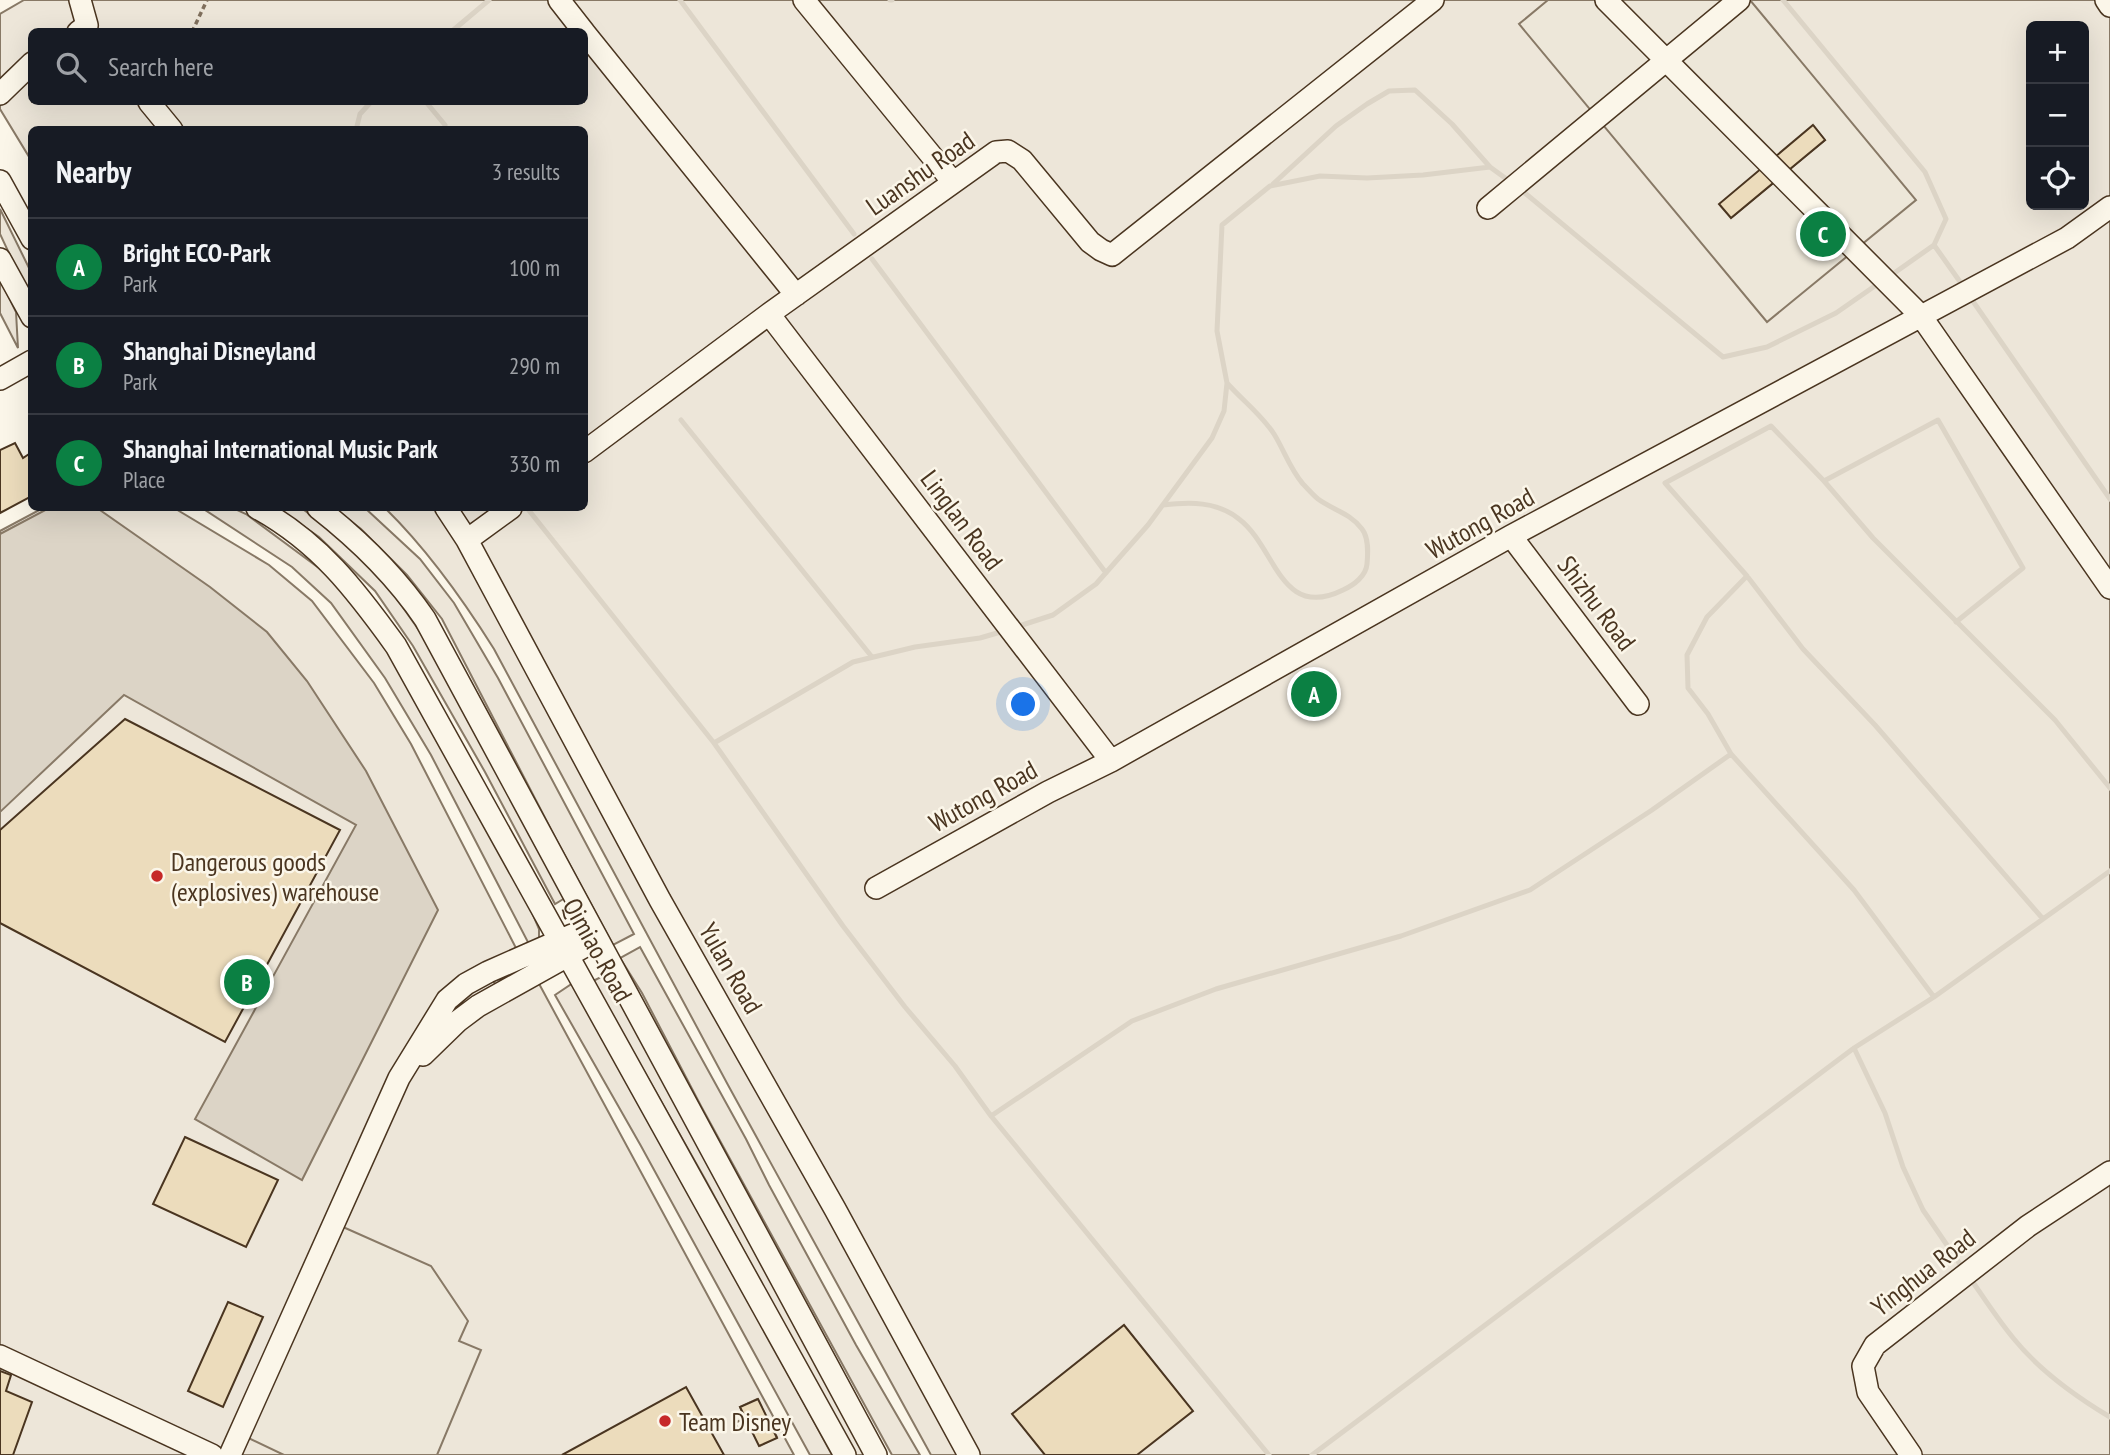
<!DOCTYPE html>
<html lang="en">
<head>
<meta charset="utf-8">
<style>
  body { margin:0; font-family:"PT Sans Narrow",sans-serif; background:#20242c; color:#f1f3f6 }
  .controls { position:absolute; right:21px; top:21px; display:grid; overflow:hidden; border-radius:10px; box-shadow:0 7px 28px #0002 }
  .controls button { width:63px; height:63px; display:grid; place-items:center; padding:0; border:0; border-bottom:2px solid #363941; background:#171b24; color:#f1f3f6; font:35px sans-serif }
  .you { position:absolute; left:1024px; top:705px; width:24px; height:24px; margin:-18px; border:5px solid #fff; border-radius:50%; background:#1a73e8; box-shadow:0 0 0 10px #1a73e833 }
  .badge { display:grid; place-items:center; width:46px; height:46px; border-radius:50%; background:#0b8043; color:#fff; font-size:23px; font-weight:700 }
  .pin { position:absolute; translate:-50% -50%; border:4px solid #fff; box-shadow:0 2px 7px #0006 }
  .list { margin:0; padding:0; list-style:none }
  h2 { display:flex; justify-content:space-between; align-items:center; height:91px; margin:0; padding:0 28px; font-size:30px }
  h2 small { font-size:23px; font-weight:400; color:#9ea1a6 }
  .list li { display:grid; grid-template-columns:46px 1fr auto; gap:21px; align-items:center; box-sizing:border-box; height:98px; padding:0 28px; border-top:2px solid #363941 }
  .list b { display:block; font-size:26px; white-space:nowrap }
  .list p { margin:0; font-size:23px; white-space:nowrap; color:#9ea1a6 }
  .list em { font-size:23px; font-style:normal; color:#9ea1a6 }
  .icon { flex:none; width:38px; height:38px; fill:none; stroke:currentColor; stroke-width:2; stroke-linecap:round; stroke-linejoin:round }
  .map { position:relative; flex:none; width:2110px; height:1455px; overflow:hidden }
  .search { position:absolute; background:#171b24; box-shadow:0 7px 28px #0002; left:28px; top:28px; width:560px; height:77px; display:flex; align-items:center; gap:18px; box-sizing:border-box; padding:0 24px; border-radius:10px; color:#9ea1a6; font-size:26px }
  .panel { position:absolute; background:#171b24; box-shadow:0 7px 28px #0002; left:28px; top:126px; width:560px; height:385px; border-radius:10px }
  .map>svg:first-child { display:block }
  .green { fill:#ede6d9; stroke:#887966; stroke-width:2; fill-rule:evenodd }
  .parking { fill:#ede7d9; stroke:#887966; stroke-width:2; fill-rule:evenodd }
  .water { fill:#dcd4c6; stroke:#887966; stroke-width:2 }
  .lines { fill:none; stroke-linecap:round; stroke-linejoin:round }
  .stream { stroke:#dcd4c6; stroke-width:5 }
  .building { fill:#ecdcbc; stroke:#4a3520; stroke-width:2 }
  .minor-casing { stroke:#4a3520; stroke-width:24 }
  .path { stroke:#7f6f5c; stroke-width:3.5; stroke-dasharray:5 3.5; stroke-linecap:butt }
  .minor { stroke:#fbf6e9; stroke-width:21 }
  .poi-dot { fill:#c62828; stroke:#fbf6e9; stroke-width:2.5 }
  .labels { text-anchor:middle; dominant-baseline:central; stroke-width:5; stroke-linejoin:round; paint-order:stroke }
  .street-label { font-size:26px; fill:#4a3520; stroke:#fbf6e9 }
  .poi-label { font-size:26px; fill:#4a3520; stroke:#fbf6e9; text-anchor:start }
</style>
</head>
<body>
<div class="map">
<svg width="2110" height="1455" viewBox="0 0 2110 1455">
  <rect width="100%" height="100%" fill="#fbf6e9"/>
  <path class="green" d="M24 0H2110V1455H931L728 1085 494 649C462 598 428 550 385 508H584V130H32L31 160 0 109V14ZM2031 26H2084V205H2031ZM32 32H584V102H32Z
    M0 209 31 272V300L0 234Z
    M0 279 16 312 18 348 0 313Z
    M43 508H174L269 565 312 601 374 683 411 744 517 950 484 965 505 1001 537 980 794 1455H0V531ZM757 1399 777 1437 760 1446 749 1426 740 1431 735 1423 745 1418 740 1407Z
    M202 508H233L246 514 331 577 382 636 528 903 539 929V939L531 948 431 755 385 678 331 603 292 567Z
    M277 508H300L304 510 340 537 390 589 425 639 565 898 555 904 485 772 413 646 375 591 319 537Z
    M334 508H365L420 559 454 603 498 678 634 934 613 945 556 839 442 619 407 575 361 529Z
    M640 947 746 1139 769 1185 856 1345 920 1455H892L701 1106 642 993 620 958Z
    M605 975 638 1035 868 1455H854L705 1179 593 981Z
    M573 983 660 1137 832 1455H810L641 1146 555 995Z"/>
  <path class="parking" d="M1548 0H1750L1916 200 1767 322 1519 24ZM1814 126 1825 140 1732 217Z
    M334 1223 431 1266 468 1321 459 1341 481 1350 437 1455H284L240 1434Z"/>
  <path class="water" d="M49 508H97L210 587 267 632 307 681 366 771 438 910 302 1180 195 1119 356 825 124 695 0 812V534Z"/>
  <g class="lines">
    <path class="stream" d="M680 0 854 234
      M890 0H892
      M1783 0 1925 172 1946 219 1934 245 1890 276
      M451 32 489 0
      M426 102 445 125
      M356 130 360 114 371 102
      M1273 184 1336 126 1367 104 1389 91 1415 90 1452 124 1490 167
      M1520 189 1723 357 1767 347 1836 313 1882 281
      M1934 245 1963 286
      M872 259 1106 573
      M1970 297 2110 499
      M681 420 872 657
      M1824 481 1873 538 2055 720 2110 788
      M1163 505C1189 502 1217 501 1239 519 1276 547 1280 621 1343 590 1354 585 1366 576 1367 564 1368 553 1369 538 1362 529 1350 513 1333 510 1318 499 1313 495 1308 489 1303 484 1290 469 1284 450 1274 434 1261 414 1242 400 1227 383
      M527 508 714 743 843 926 905 1007 955 1066 991 1116 1132 1021 1216 989 1401 936 1530 890 1652 810 1731 754 1708 714 1688 688 1687 655 1707 617 1747 576 1665 483 1771 426 1824 481 1938 420 2023 568 1956 622
      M1747 576 1803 649 1875 725 2043 919
      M1016 627 1053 615 1096 584 1148 525 1212 438 1224 411 1227 383 1217 331 1222 225 1270 186 1320 176 1367 178 1423 175 1490 167 1512 183
      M714 743 853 662 915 647 980 638 1004 631
      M1731 754 1854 890 1934 997
      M1854 1048 1885 1113 1903 1167 1923 1210 1964 1270
      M991 1116 1269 1455
      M1970 1278C1984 1298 1998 1320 2014 1339 2040 1371 2075 1396 2110 1417
      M1312 1455 1854 1048 1934 997 2110 871"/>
  </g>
  <path class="building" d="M1813 125 1825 140 1731 218 1719 204Z
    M15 443 23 458 29 454 32 458V496L0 513V450Z
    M125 719 340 830 225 1042 0 923V830Z
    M185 1137 278 1180 246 1247 153 1204Z
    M228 1302 263 1317 223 1407 188 1391Z
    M1124 1325 1193 1411 1137 1455H1045L1012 1414Z
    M0 1371 11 1375 6 1391 32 1402 13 1455H0Z
    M686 1387 724 1455H562Z
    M758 1399 777 1438 759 1446 740 1407Z"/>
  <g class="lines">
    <defs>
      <path id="minor" d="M559 0 584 32
        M804 0 953 182
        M1606 0 1921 316 2110 588
        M2106 0 2110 6
        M78 32 87 25 80 0
        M584 32 796 295
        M0 94 32 63
        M149 102 172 130
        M0 181 32 239
        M1488 208 1739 0
        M0 259 32 317
        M769 314 1111 761
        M0 379 32 361
        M584 452 769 314 996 152 1008 151 1022 160 1090 242 1101 250 1112 255 1433 0
        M257 508C319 542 355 589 396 646L845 1455
        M318 508C359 540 395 575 425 619L876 1455
        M446 508 467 540 660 900 835 1209 969 1455
        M1511 536 1638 704
        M467 540 511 508
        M876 888 1048 792 1111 761 1511 536 2067 238 2110 207
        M423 1055 458 1021 478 1006 596 940
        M0 1356 212 1455
        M230 1455 399 1078 447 1000 466 984 488 972 572 935
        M1911 1455 1868 1392 1863 1366 1875 1345 2028 1226 2110 1172"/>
    </defs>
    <use href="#minor" class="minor-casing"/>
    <path class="path" d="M192 32 207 0"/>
    <use href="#minor" class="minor"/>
  </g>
  <g class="poi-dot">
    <circle cx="157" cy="876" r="7"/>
    <circle cx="665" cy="1421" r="7"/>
  </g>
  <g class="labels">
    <g class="street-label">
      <text transform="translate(920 173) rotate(-35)">Luanshu Road</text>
      <text transform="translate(962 520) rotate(53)">Linglan Road</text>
      <text transform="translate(1480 523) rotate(-29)">Wutong Road</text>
      <text transform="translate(1597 603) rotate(53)">Shizhu Road</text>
      <text transform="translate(983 796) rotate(-29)">Wutong Road</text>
      <text transform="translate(598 950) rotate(61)">Qimiao Road</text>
      <text transform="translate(731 968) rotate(60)">Yulan Road</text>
      <text transform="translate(1923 1272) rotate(-38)">Yinghua Road</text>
    </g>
    <g class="poi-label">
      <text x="171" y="861">Dangerous goods<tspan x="171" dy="30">(explosives) warehouse</tspan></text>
      <text x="679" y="1421">Team Disney</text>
    </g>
  </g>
</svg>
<div class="controls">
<button>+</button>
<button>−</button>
<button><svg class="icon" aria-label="locate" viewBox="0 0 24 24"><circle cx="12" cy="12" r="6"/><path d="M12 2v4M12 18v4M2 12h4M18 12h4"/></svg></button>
</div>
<div class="you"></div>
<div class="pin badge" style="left:1314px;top:694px">A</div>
<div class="pin badge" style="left:247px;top:982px">B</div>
<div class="pin badge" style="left:1823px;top:234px">C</div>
<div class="search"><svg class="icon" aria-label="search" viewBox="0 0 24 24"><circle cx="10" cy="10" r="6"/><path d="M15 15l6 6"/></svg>Search here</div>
<section class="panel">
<h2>Nearby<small>3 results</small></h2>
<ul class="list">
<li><span class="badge">A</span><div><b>Bright ECO-Park</b><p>Park</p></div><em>100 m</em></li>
<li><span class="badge">B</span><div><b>Shanghai Disneyland</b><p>Park</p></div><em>290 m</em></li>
<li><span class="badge">C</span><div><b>Shanghai International Music Park</b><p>Place</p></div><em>330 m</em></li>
</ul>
</section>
</div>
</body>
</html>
